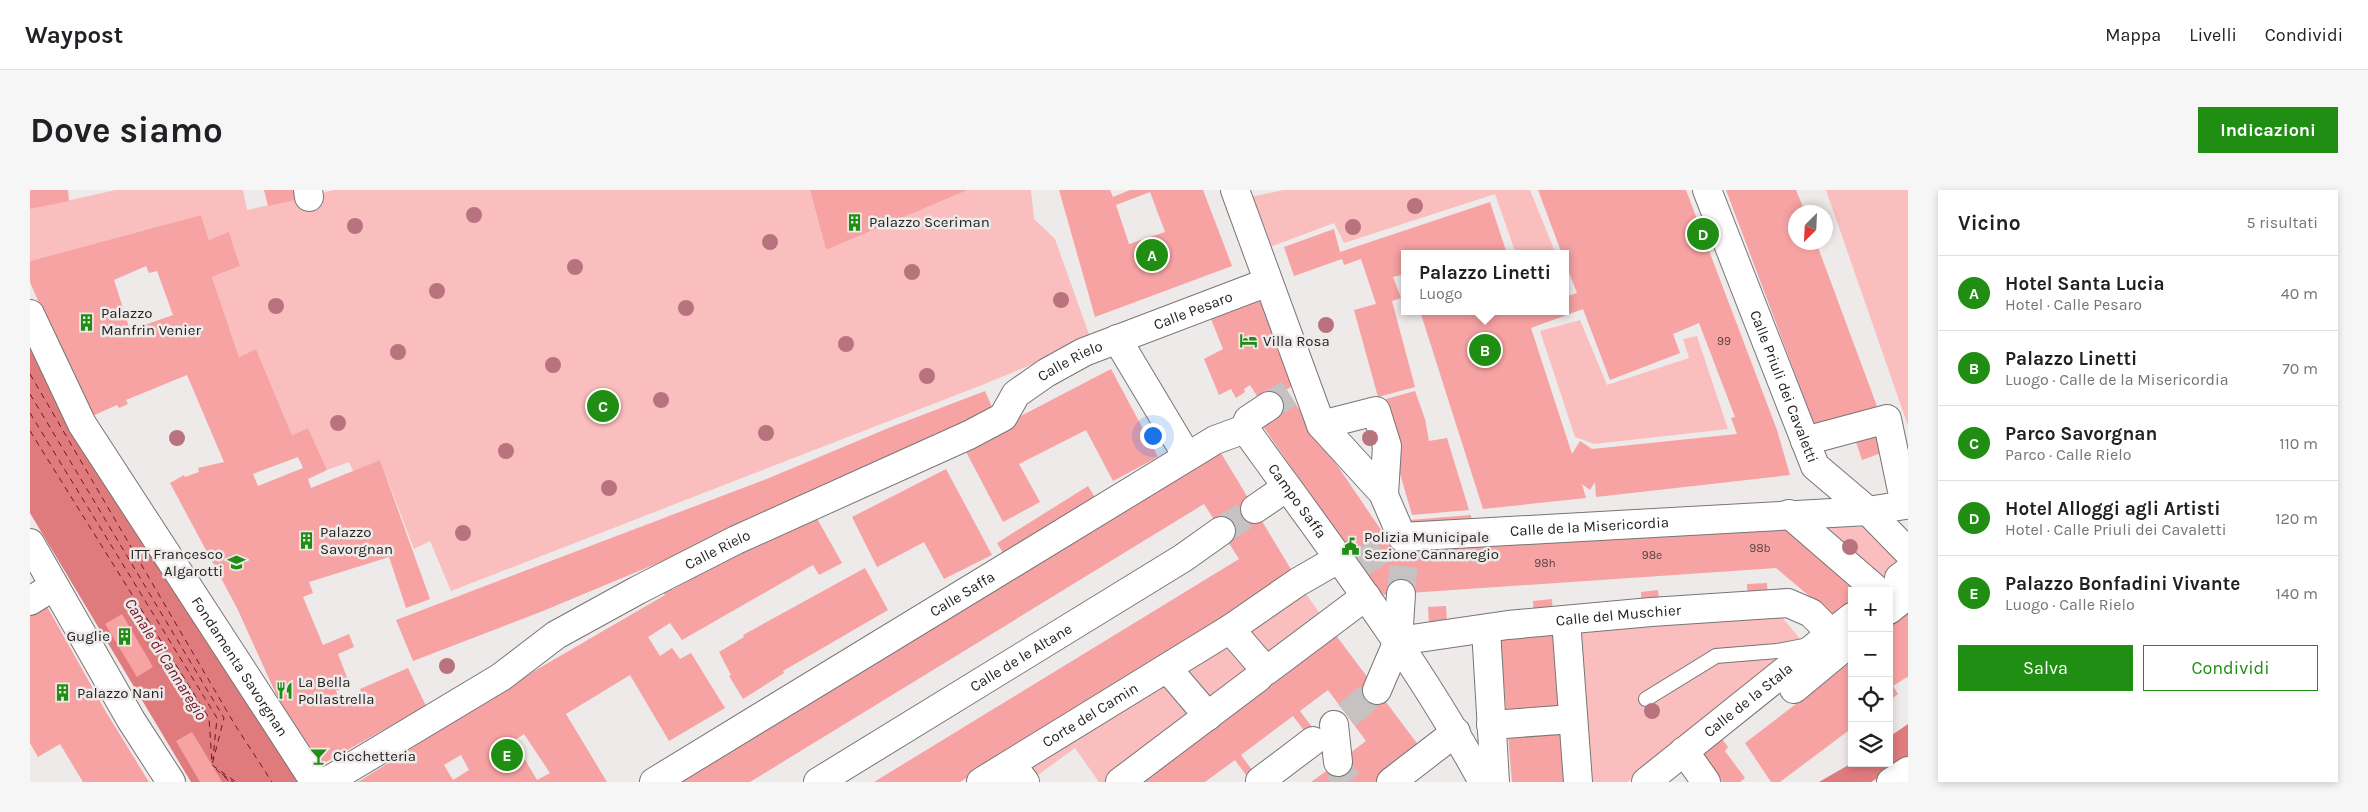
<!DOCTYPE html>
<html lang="it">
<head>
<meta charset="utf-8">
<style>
  body { margin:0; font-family:Karla,sans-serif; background:#f6f6f6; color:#202124 }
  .controls { position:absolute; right:15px; bottom:15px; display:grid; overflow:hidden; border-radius:0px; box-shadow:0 2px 8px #0003 }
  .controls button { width:45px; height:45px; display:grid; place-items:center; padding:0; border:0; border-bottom:1px solid #e0e0e0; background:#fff; color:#202124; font:25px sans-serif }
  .compass { position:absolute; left:1758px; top:15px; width:45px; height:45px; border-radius:50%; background:#fff; box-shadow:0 2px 8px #0003; rotate:204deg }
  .you { position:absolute; left:1122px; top:245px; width:18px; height:18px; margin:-12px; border:4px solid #fff; border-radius:50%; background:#1a73e8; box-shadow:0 0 0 8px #1a73e833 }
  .badge { display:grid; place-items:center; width:32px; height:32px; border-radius:50%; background:#208e12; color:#fff; font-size:16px; font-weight:700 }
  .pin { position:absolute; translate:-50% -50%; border:2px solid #fff; box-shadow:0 1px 5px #0006 }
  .popup { position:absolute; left:1371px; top:60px; width:168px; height:65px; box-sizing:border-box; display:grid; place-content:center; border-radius:0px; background:#fff; filter:drop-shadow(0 1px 4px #0005); font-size:16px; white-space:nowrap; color:#757577 }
  .popup b { font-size:19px; color:#202124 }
  .popup::after { content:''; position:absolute; left:50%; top:100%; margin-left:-10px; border:10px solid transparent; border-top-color:#fff }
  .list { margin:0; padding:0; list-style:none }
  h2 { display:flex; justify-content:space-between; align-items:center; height:65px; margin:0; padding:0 20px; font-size:21px }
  h2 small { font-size:16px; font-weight:400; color:#757577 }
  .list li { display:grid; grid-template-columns:32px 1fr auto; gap:15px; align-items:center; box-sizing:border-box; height:75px; padding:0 20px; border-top:1px solid #e0e0e0 }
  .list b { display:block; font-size:19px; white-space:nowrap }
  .list p { margin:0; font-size:16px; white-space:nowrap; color:#757577 }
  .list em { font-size:16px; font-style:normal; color:#757577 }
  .actions { display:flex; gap:10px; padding:15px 20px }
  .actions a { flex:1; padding:11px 0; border:1px solid #208e12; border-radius:0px; text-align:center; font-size:18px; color:#208e12 }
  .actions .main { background:#208e12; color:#fff }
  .icon { flex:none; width:28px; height:28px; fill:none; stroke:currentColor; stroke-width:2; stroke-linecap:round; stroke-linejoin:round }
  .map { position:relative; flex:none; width:1878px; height:592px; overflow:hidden; border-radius:0px }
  header { display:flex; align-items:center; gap:30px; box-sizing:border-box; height:70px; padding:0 25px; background:#fff; border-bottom:1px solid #e0e0e0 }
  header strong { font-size:24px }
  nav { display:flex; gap:28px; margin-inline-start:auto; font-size:18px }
  .intro { display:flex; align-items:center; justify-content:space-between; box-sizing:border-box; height:120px; padding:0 30px }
  h1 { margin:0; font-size:35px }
  .button { padding:12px 22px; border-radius:0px; background:#208e12; color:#fff; font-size:18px; font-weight:700 }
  main { display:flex; gap:30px; padding:0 30px }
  aside { flex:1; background:#fff; border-radius:0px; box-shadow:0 2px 8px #0003 }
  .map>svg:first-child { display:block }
  .green { fill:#fabebe }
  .water { fill:#df7a7d }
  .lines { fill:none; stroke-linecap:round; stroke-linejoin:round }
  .ferry { stroke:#721622; stroke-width:1; stroke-dasharray:6 5; stroke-linecap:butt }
  .building { fill:#f7a2a3; fill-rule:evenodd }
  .street-tunnel { stroke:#c6c2c2; stroke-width:28; stroke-dasharray:28 14; stroke-linecap:butt }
  .lane-casing { stroke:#787575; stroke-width:16 }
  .street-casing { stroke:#787575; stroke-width:30 }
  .lane { stroke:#fff; stroke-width:14 }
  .street { stroke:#fff; stroke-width:28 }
  .tree { fill:#b9737f }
  .labels { text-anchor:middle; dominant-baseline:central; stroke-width:5; stroke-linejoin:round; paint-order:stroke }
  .number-label { font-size:12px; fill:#5a4443 }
  .poi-label { font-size:15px; fill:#252423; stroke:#eeeaea; text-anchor:start }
  .street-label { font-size:15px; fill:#252423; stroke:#eeeaea }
  .water-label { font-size:16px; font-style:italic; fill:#721622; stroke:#eeeaea }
</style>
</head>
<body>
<header>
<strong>Waypost</strong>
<nav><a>Mappa</a><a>Livelli</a><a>Condividi</a></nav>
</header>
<div class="intro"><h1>Dove siamo</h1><a class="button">Indicazioni</a></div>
<main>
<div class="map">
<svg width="1878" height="592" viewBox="0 0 1878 592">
  <rect width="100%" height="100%" fill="#eeeaea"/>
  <path class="green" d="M86 0H213L217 20 304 0H780L796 60 938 0H1001L1004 29 1025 49 1061 150 952 195 421 401 400 351 384 359 350 270 323 281 319 272 297 280 278 238 262 245 226 159 209 167 182 87 210 76 199 43 179 50 171 25 0 71V19Z
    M1254 0H1500L1526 64H1486L1465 4 1314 53 1304 33 1240 57 1220 7Z
    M1796 0H1878V236Z
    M1550 130 1577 195 1659 168 1653 149 1667 146 1698 239 1564 254 1545 247 1510 141Z
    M1781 334 1836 337 1872 377 1849 395Z
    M1272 398 1293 428 1234 471 1208 438Z
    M1750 425 1778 458 1597 592H1557L1544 438Z
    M1198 447 1226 479 1178 516 1145 479Z
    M1134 483 1167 521 1075 592H1069L1045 558 1004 588 993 572Z"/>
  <path class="water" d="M0 149 273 592H161L0 323Z
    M1878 534V569L1841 592H1789L1822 573H1859V547Z"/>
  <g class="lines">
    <path class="ferry" d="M0 184 205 535 242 592
      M0 204 194 528 182 575
      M0 223 187 528 183 569
      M0 241 179 528 182 572
      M182 575 206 592
      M186 579 200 592
      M192 584 203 592"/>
  </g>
  <path class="building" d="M0 0H38L39 11 0 19Z
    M234 0H272L274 8 238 16Z
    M780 0H938L796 60Z
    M1029 0H1080L1083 7 1100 0H1173L1202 76 1065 127ZM1120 2 1135 42 1099 54 1086 15Z
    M1508 0H1656L1747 240 1760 285 1566 307 1565 292 1560 300 1552 294 1556 308 1453 319 1390 121H1535V107L1547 103 1535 72V64H1532ZM1553 119 1580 190 1650 163 1643 144 1669 133 1705 227 1701 228 1707 244 1562 259 1550 251 1542 264 1501 138Z
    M1696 0H1766L1775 22H1766V52H1786L1848 219 1787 242Z
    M1460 12 1477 64H1375V84L1363 87 1371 108 1362 111 1385 197 1348 207 1324 120 1346 114 1331 69 1314 75 1312 69 1264 86 1254 57 1304 39 1310 62Z
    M171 25 179 50 199 42 210 76 182 87 209 167 226 159 262 245 278 238 297 280 278 289 281 298 350 270 400 409 376 418 359 367 279 392 283 403 273 407 293 455 319 444 324 457 308 464 320 495 306 501 312 515 332 505 330 499 378 478 396 516 287 577 256 526 207 418 140 293 154 285 155 287 169 282 168 278 194 272 157 185 96 210 98 214 89 218 87 215 58 228 0 92V71ZM116 76 119 83 127 81 143 125 100 140 84 90ZM268 267 273 278 228 296 223 284Z
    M1234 97 1269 192 1256 200 1366 362 1755 335 1831 401H1822V416L1809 431 1746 378 1350 405 1230 232 1232 214 1220 195 1214 199 1215 202 1206 208 1201 199 1189 205 1174 169 1193 159 1177 119Z
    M1081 179 1128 267 1083 291 1056 240 989 274 1010 312 973 332 933 256Z
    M955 201 965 224 700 343 513 421 383 471 366 430 739 288 861 237Z
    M1385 201 1395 229 1399 251 1417 248 1439 320 1382 325 1349 211Z
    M1847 242 1854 262 1832 270 1825 249Z
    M1185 253 1265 386 930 592H844L1209 369 1174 314 720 592H634Z
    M916 279 962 365 914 389 894 352 847 377 822 327Z
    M1058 296 1066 309 975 366 967 353Z
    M785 325 812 373 789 385 783 375 652 450 640 433 618 447 630 466 642 458 650 469 661 463 695 518 639 551 600 485 536 524 577 592H328L506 480 635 405 634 403 641 398 642 400 688 374ZM494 544 520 583 507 590 484 551ZM431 565 439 580 423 590 414 575Z
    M1441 325 1442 336 1381 341 1380 330Z
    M835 378 858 420 753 481 754 483 713 509 699 486 701 485 689 462 714 447 713 445Z
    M1737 393 1738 410 1718 412 1717 394Z
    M1628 400 1630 419 1612 420 1611 402Z
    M1522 409 1523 426 1504 428 1503 411Z
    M1878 409V488L1877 487 1863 496 1868 504 1859 511V465L1862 463 1859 459V425Z
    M14 411 76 522 119 592H53L30 554 8 567 0 553V419Z
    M1416 416 1417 434 1399 435 1398 417Z
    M92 424 123 477 107 487 75 434Z
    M1302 440 1392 560 1349 592H1281L1302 577 1263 526 1211 565 1231 592H1221L1205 570 1175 592H1099ZM1298 500 1336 551 1308 572 1270 521Z
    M1529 444 1540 592H1482L1470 448Z
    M1822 471V538L1750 592H1741L1715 553Z
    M162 542 182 575 192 592H170L146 551Z
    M1690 546 1698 557 1695 561 1715 588 1710 592H1692L1669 563Z"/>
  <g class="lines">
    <path class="street-tunnel" d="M1239 216 1259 203
      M1191 341 1225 319
      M1329 375 1360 354
      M1371 404 1375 361
      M1317 525 1347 500
      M1308 579 1318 592"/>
    <defs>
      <path id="lane" d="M1616 509 1686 466 1747 461 1779 455"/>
      <g id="street">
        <path d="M278 0 279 7"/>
        <path id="s1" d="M1205 0 1291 235 1353 303 1372 347 1838 321 1875 315 1857 229 1775 251"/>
        <path id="s2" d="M1677 0 1785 276 1838 321 1878 362"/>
        <path id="s3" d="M0 124 52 234 279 583 289 592"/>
        <path d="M1087 149 1157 266"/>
        <path d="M1291 235 1346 221 1357 256 1354 304"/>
        <path id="s4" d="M1215 239C1298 354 1385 467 1453 592"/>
        <path d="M1215 239 1218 230 1239 216"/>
        <path d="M1225 319 1257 297"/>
        <path d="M1759 324 1848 401"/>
        <path d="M0 353 101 530 141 592"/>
        <path d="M1869 388 1878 381"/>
        <path d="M0 411 24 396"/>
        <path d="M1859 420 1875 407"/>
        <path d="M1536 430 1548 592"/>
        <path d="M1200 439 1231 475"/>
        <path d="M1456 439 1465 592"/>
        <path id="s5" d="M1368 451 1478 435 1621 422 1758 413 1781 423 1801 443"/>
        <path d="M1137 478 1178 526"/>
        <path d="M1236 481 1336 406"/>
        <path d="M1764 499 1822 451"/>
        <path d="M1347 500 1368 451 1371 404"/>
        <path d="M1304 535 1308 572"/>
        <path d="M1461 535 1543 529"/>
        <path d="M1654 561 1676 592"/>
        <path d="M981 574 995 592"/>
        <path d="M1230 591 1283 551"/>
        <path id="s6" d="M296 592 471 487 526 445 608 400 706 350 939 245 973 227 986 204 1016 183 1054 162 1238 92"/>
        <path id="s7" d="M624 592 1185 250 1215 239"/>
        <path id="s8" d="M788 592 1153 368 1191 341"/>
        <path id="s9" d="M951 592 1200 439 1268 392 1308 369"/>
        <path d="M1090 592 1229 487"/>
        <path d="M1361 592 1426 542"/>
        <path id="s10" d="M1616 592 1822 427"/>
        <path d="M1861 592 1878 581"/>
      </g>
    </defs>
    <use href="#lane" class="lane-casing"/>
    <use href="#street" class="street-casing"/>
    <use href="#lane" class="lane"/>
    <use href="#street" class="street"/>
  </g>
  <g class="tree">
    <circle cx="1385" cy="16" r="8"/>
    <circle cx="444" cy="25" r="8"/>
    <circle cx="325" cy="36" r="8"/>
    <circle cx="1323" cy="37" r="8"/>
    <circle cx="740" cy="52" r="8"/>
    <circle cx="545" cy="77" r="8"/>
    <circle cx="882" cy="82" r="8"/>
    <circle cx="407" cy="101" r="8"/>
    <circle cx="1031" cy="110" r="8"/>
    <circle cx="246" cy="116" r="8"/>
    <circle cx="656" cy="118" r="8"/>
    <circle cx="1296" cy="135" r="8"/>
    <circle cx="816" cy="154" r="8"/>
    <circle cx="368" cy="162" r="8"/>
    <circle cx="523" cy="175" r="8"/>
    <circle cx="897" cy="186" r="8"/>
    <circle cx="631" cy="210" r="8"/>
    <circle cx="308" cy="233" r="8"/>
    <circle cx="736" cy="243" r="8"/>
    <circle cx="147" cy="248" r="8"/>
    <circle cx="1340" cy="248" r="8"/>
    <circle cx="476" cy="261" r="8"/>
    <circle cx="579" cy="298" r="8"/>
    <circle cx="433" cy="343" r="8"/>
    <circle cx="1820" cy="357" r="8"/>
    <circle cx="417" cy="476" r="8"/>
    <circle cx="1622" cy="521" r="8"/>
  </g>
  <defs>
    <symbol id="building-bare" viewBox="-9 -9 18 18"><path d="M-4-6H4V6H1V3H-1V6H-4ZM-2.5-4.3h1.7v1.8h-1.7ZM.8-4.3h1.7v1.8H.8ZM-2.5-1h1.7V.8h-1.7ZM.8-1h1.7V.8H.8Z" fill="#208e12" stroke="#eeeaea" stroke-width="2.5" paint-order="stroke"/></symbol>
    <symbol id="hotel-bare" viewBox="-9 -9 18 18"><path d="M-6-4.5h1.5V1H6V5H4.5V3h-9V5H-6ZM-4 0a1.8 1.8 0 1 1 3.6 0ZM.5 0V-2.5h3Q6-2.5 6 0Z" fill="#208e12" stroke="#eeeaea" stroke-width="2.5" paint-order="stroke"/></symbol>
    <symbol id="civic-bare" viewBox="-9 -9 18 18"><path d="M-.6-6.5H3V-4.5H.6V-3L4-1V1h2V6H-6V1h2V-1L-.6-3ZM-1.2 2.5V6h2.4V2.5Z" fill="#208e12" stroke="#eeeaea" stroke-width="2.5" paint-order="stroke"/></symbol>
    <symbol id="school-bare" viewBox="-9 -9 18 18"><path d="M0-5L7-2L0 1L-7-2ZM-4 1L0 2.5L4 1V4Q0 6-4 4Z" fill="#208e12" stroke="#eeeaea" stroke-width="2.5" paint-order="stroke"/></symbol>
    <symbol id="restaurant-bare" viewBox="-9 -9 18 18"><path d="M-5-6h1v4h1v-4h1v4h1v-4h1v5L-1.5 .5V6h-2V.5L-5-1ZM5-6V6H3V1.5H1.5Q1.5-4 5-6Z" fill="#208e12" stroke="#eeeaea" stroke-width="2.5" paint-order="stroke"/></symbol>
    <symbol id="bar-bare" viewBox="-9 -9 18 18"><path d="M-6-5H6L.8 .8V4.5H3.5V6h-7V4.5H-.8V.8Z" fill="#208e12" stroke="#eeeaea" stroke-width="2.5" paint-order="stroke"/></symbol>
  </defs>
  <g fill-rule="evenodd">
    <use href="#building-bare" x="812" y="20" width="25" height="25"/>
    <use href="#building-bare" x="44" y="120" width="25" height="25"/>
    <use href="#hotel-bare" x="1206" y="138" width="25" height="25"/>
    <use href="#building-bare" x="264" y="338" width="25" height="25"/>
    <use href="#civic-bare" x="1308" y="344" width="25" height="25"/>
    <use href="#school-bare" x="194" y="360" width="25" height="25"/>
    <use href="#building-bare" x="82" y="434" width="25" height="25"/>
    <use href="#restaurant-bare" x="242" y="488" width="25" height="25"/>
    <use href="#building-bare" x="20" y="490" width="25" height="25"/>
    <use href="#bar-bare" x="276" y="554" width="25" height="25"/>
  </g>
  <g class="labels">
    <g class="number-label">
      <text x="1694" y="151">99</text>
      <text x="1730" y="358">98b</text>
      <text x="1622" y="365">98e</text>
      <text x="1515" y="373">98h</text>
    </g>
    <g class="poi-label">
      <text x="839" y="32">Palazzo Sceriman</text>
      <text x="71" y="123">Palazzo<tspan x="71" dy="17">Manfrin Venier</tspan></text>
      <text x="1233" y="151">Villa Rosa</text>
      <text x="290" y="342">Palazzo<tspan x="290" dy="17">Savorgnan</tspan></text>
      <text x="1334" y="347">Polizia Municipale<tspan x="1334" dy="17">Sezione Cannaregio</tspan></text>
      <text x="193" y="364" text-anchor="end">ITT Francesco<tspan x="193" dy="17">Algarotti</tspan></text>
      <text x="80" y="446" text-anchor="end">Guglie</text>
      <text x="268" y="492">La Bella<tspan x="268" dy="17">Pollastrella</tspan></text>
      <text x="47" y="503">Palazzo Nani</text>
      <text x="303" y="566">Cicchetteria</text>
    </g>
    <g class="street-label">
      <text stroke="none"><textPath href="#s6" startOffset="994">Calle Pesaro</textPath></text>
      <text stroke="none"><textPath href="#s6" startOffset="861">Calle Rielo</textPath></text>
      <text stroke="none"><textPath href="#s2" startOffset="211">Calle Priuli dei Cavaletti</textPath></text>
      <text stroke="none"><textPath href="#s4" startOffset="89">Campo Saffa</textPath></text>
      <text stroke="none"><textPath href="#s1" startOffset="578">Calle de la Misericordia</textPath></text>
      <text stroke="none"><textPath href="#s6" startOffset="456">Calle Rielo</textPath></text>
      <text stroke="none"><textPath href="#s7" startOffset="361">Calle Saffa</textPath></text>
      <text stroke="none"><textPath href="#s5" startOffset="222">Calle del Muschier</textPath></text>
      <text stroke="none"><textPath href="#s8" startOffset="238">Calle de le Altane</textPath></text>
      <text stroke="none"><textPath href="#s3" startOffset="411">Fondamenta Savorgnan</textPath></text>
      <text stroke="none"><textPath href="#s10" startOffset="131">Calle de la Stala</textPath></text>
      <text stroke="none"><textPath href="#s9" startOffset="128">Corte del Camin</textPath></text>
    </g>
    <g class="water-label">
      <text transform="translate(136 469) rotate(58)">Canale di Cannaregio</text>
    </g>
  </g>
</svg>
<div class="controls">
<button>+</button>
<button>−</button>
<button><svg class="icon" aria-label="locate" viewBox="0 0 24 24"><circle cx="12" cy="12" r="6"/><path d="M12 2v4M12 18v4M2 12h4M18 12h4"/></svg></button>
<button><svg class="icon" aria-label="layers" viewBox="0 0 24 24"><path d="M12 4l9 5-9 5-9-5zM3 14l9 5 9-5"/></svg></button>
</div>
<svg class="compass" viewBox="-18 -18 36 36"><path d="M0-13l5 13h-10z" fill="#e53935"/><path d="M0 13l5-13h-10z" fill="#757577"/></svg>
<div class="you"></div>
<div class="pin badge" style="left:1122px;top:65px">A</div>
<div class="pin badge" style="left:1455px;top:160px">B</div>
<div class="popup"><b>Palazzo Linetti</b>Luogo</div>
<div class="pin badge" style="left:573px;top:216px">C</div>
<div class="pin badge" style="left:1673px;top:44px">D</div>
<div class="pin badge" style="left:477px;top:565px">E</div>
</div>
<aside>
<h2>Vicino<small>5 risultati</small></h2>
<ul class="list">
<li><span class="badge">A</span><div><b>Hotel Santa Lucia</b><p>Hotel · Calle Pesaro</p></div><em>40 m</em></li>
<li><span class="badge">B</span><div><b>Palazzo Linetti</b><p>Luogo · Calle de la Misericordia</p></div><em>70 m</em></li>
<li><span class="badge">C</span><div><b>Parco Savorgnan</b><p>Parco · Calle Rielo</p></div><em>110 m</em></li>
<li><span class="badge">D</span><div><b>Hotel Alloggi agli Artisti</b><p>Hotel · Calle Priuli dei Cavaletti</p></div><em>120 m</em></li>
<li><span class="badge">E</span><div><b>Palazzo Bonfadini Vivante</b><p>Luogo · Calle Rielo</p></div><em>140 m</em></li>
</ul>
<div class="actions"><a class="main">Salva</a><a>Condividi</a></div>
</aside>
</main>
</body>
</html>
